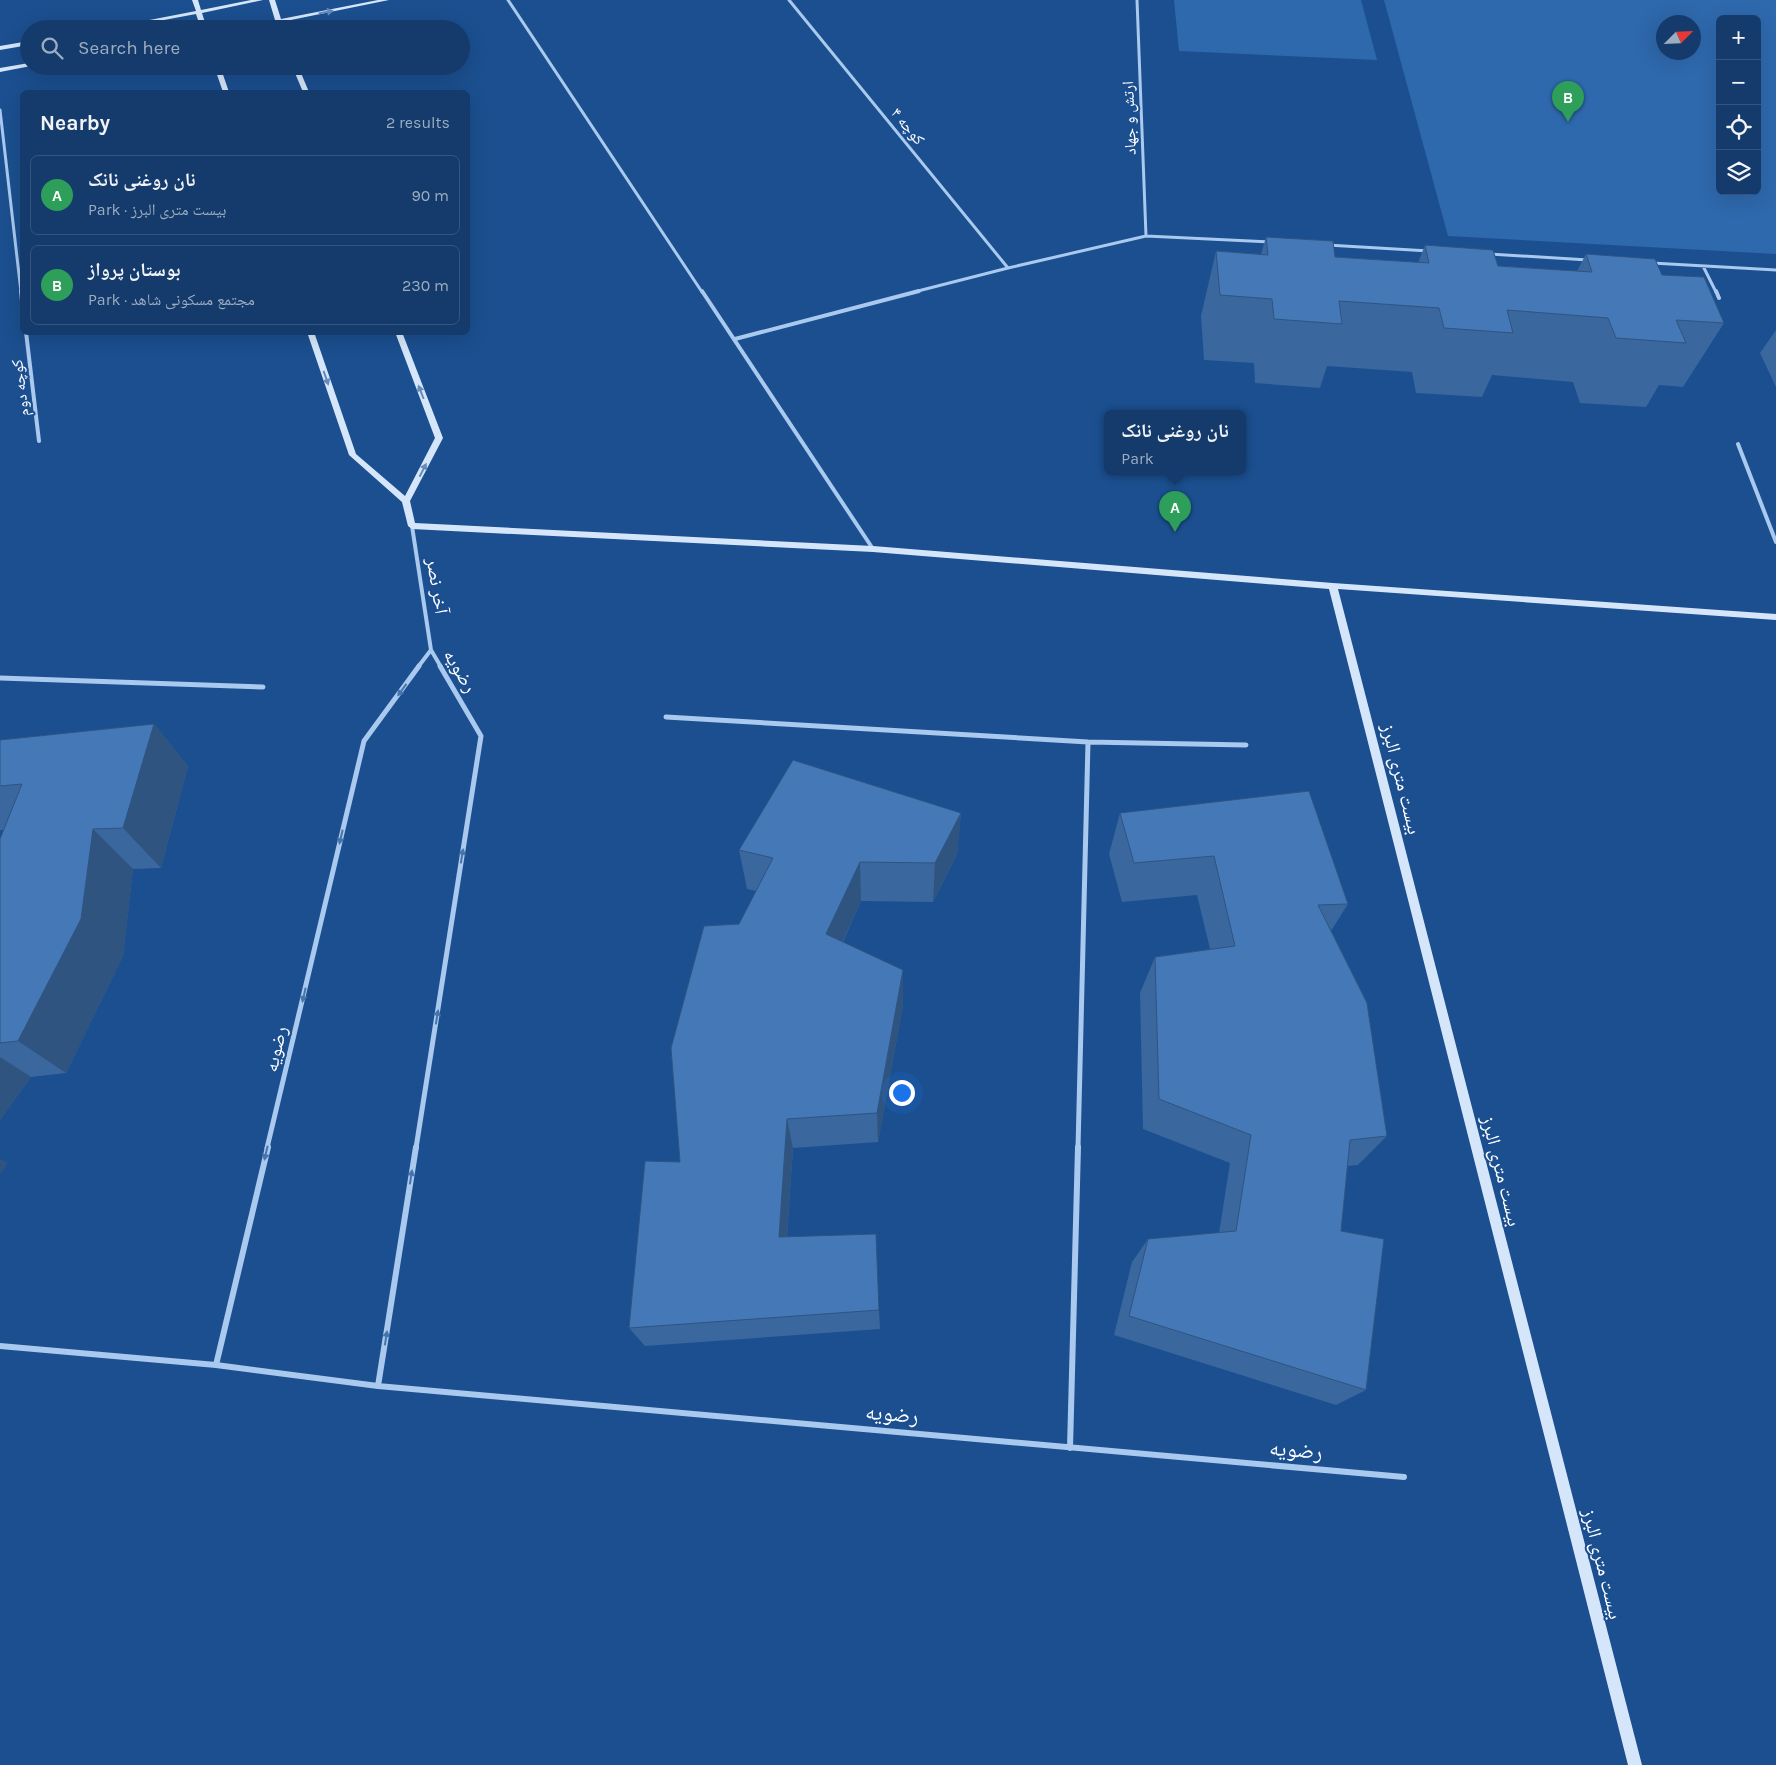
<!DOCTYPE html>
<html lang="en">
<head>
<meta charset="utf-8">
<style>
  body { margin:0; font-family:Karla,"Noto Naskh Arabic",sans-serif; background:#1d4271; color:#f1f3f6 }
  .controls { position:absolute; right:15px; top:15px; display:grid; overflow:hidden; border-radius:8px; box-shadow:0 5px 20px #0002 }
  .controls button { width:45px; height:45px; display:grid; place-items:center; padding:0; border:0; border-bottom:1px solid #33557e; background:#143b6b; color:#f1f3f6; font:25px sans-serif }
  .compass { position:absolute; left:1656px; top:15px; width:45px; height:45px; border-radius:50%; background:#143b6b; box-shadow:0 5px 20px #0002; rotate:66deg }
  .you { position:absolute; left:901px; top:1092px; width:18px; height:18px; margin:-12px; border:4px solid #fff; border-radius:50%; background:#1a73e8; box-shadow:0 0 0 8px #1a73e833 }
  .badge { display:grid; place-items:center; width:32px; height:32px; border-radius:50%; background:#ea580c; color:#fff; font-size:16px; font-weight:700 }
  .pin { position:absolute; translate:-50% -41px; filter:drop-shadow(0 1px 2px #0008) }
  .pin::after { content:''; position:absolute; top:26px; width:18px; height:15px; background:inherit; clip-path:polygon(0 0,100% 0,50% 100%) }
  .popup { position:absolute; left:1104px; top:410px; width:142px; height:65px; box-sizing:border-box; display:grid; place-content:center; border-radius:8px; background:#143b6b; filter:drop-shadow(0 1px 4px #0005); font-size:16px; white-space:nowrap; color:#9dadc1 }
  .popup b { font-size:19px; color:#f1f3f6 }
  .popup::after { content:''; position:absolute; left:50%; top:100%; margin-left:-10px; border:10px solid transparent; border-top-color:#143b6b }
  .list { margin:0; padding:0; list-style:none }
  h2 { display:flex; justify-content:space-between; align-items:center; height:65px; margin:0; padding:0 20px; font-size:21px }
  h2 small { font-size:16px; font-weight:400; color:#9dadc1 }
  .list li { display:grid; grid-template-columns:32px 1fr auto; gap:15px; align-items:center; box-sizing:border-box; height:80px; margin:0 10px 10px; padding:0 10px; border:1px solid #33557e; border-radius:8px }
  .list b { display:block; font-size:19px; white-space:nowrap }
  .list p { margin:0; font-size:16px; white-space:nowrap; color:#9dadc1 }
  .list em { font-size:16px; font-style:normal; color:#9dadc1 }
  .icon { flex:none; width:28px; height:28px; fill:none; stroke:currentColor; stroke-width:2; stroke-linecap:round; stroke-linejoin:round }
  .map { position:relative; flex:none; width:1776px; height:1765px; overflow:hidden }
  .search { position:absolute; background:#143b6b; box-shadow:0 5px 20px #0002; left:20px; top:20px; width:450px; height:55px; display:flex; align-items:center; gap:12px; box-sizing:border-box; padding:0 18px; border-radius:28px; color:#9dadc1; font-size:19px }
  .panel { position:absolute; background:#143b6b; box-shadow:0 5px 20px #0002; left:20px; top:90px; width:450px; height:245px; border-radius:8px }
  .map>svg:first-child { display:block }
  .green { fill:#2e69ad; fill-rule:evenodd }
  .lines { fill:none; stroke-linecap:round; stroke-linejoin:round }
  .street-far3 { stroke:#a9c9ee; stroke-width:3 }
  .street-far2 { stroke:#a9c9ee; stroke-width:4 }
  .street-far1 { stroke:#a9c9ee; stroke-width:5 }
  .street { stroke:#a9c9ee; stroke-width:6 }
  .secondary { fill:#d6e6fa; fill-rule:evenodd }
  .wall { fill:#3a679d }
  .shaded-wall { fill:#305480 }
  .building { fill:#4478b7; stroke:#305480 }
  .oneway { fill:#668bba }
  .oneway2 { fill:#4674ac }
  .labels { text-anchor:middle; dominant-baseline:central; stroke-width:4; stroke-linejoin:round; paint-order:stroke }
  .far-street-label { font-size:16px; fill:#fff; stroke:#1b4f8f }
  .street-label { font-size:19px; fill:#fff; stroke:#1b4f8f }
  .near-street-label { font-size:22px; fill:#fff; stroke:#1b4f8f }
</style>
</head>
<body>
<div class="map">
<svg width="1776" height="1765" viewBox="0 0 1776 1765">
  <rect width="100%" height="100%" fill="#1b4f8f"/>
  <path class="green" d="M1174 0H1361L1377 60 1179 51Z
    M1384 0H1776V254L1448 236ZM1720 19H1757V191H1720ZM1664 22H1694V52H1664Z"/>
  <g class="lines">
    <path class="street-far3" d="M508 0 702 292
      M789 0 1008 268
      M1137 0 1146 236
      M0 110 21 292
      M1327 245 1429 251
      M1489 254 1588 260
      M1652 263 1776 270
      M1703 266 1716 292
      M914 292 1008 268 1146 236 1271 242"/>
    <path class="street-far2" d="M21 291 22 301
      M702 291 873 549
      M1716 291 1719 298
      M26 332 39 441
      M735 339 919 291
      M1738 444 1776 542
      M412 526 431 650 441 667
      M418 667 431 650"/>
    <path class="street-far1" d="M0 678 263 687
      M666 717 1088 742 1246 745
      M267 1148 364 741 419 666
      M416 1148 481 736 440 666
      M1078 1148 1088 742"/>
    <path class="street" d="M0 1346 216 1365 378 1386 1404 1477
      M216 1365 268 1147
      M378 1386 416 1147
      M1070 1448 1078 1147"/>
    <path class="secondary" d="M192 0H198L201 10 251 0H263L202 13 207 29H201L196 14 116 29H103L196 11Z
      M269 0H275L281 19 378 0H389L281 22 284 29H278L276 23 245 29H232L275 20Z
      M29 41V45L0 50V46Z
      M29 63V66H31L0 72V68Z
      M214 66H220L229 92H223Z
      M292 66H298L309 92H303Z
      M307 332H314L356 454 405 496 435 438 395 332H402L443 438 410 501 415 523 873 546 1333 583 1776 614V620L1338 589 1642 1765H1628L1329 589 873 552 412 529 408 526 402 502 349 455Z"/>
  </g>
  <path class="wall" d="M1266 237 1335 257 1418 263 1425 245 1498 266 1577 271 1586 254 1662 275 1724 323 1683 387 1659 385 1646 407 1580 403 1573 382 1492 375 1482 397 1416 393 1412 372 1327 366 1320 388 1255 383 1254 363 1204 360 1201 316 1216 251 1261 254Z
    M1776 330V387L1760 353Z
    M154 724 188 766 161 868 133 869 123 956 66 1073 31 1077 0 1120V839L4 830H0V740Z
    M961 813 957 854 933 902 861 901 843 942 903 970V1005L878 1142 793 1148 787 1236 879 1310 880 1329 645 1346 629 1328 680 1162 739 924 756 891 747 889 739 850Z
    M1120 813 1348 904 1331 931 1387 1136 1358 1165 1347 1166 1341 1231 1366 1390 1336 1405 1114 1335 1132 1262 1148 1239 1219 1233 1230 1163 1143 1129 1140 993 1155 957 1210 949 1197 895 1122 902 1109 854Z"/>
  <path class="shaded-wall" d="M154 724 188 766 161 868 123 828Z
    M961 813 957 854 933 902 935 863Z
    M93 829 133 869 123 956 66 1073 18 1041Z
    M860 862 861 901 829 971 826 934Z
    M903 970V1005L878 1142 877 1113Z
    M0 1057 31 1077 0 1120Z
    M787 1119 793 1148 785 1260 779 1237Z
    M0 1159 8 1163 0 1174Z"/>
  <path class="building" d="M1266 237 1333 241 1335 257 1429 263 1425 245 1493 250 1498 266 1592 272 1586 254 1655 259 1662 275 1704 277 1724 323 1676 320 1686 343 1616 338 1608 318 1507 310 1513 333 1444 328 1439 308 1339 301 1342 324 1274 319 1272 299 1220 295 1216 251 1268 255Z
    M154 724 123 828 93 829 81 919 18 1041 0 1043V839L22 784 0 786V740Z
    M793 760 961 813 935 863 860 862 826 934 903 970 877 1113 787 1119 779 1237 876 1234 879 1310 629 1328 645 1161 680 1162 671 1048 704 926 739 924 773 858 739 850Z
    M1309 791 1348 904 1318 905 1367 1003 1387 1136 1350 1140 1341 1231 1384 1239 1366 1390 1129 1316 1148 1239 1236 1231 1251 1135 1159 1099 1155 957 1235 946 1214 856 1134 863 1120 813Z"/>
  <defs><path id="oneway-solid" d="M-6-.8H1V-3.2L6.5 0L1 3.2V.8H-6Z" transform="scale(1.25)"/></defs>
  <g class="oneway">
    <use href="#oneway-solid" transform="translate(326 12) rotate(-11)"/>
    <use href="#oneway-solid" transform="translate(326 378) rotate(71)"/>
    <use href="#oneway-solid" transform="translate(421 392) rotate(-111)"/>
    <use href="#oneway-solid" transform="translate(423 470) rotate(-63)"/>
  </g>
  <g class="oneway2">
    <use href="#oneway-solid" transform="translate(402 690) rotate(126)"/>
    <use href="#oneway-solid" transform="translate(341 837) rotate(103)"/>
    <use href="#oneway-solid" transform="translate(462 856) rotate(-81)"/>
    <use href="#oneway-solid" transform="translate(304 995) rotate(103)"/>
    <use href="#oneway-solid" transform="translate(437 1017) rotate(-81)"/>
    <use href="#oneway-solid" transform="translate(266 1153) rotate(103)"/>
    <use href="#oneway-solid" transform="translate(411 1177) rotate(-81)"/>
    <use href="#oneway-solid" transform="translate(386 1338) rotate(-81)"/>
  </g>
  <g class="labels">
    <g class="far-street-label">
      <text transform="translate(1129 118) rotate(-92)">ارتش و جهاد</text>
      <text transform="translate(908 126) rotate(51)">کوچه ۴</text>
      <text transform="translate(20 388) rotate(-97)">کوچه دوم</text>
    </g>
    <g class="street-label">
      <text transform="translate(437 586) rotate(81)">آخر نصر</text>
      <text transform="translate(460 671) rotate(59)">رضویه</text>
      <text transform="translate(1401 779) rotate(76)">بیست متری البرز</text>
      <text transform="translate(276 1049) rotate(-77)">رضویه</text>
      <text transform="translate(1501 1171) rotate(76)">بیست متری البرز</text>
      <text transform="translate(1602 1564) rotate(76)">بیست متری البرز</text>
    </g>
    <g class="near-street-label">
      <text transform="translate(892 1414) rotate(5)">رضویه</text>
      <text transform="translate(1296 1450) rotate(5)">رضویه</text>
    </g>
  </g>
</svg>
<div class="controls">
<button>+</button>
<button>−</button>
<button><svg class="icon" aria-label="locate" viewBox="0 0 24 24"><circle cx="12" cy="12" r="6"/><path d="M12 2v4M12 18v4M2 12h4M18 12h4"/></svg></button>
<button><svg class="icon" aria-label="layers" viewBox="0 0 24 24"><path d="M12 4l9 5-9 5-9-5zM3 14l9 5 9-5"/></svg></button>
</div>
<svg class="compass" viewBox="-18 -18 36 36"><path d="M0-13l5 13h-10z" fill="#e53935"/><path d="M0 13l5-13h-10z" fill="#9dadc1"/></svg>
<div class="you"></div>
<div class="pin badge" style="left:1175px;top:532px;background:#2e9e5b">A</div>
<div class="popup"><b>نان روغنی نانک</b>Park</div>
<div class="pin badge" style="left:1568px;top:122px;background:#2e9e5b">B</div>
<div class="search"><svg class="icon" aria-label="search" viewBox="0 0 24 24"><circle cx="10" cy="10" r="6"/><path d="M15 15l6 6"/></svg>Search here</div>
<section class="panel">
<h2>Nearby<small>2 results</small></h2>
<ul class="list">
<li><span class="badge" style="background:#2e9e5b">A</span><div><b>نان روغنی نانک</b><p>Park · بیست متری البرز</p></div><em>90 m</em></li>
<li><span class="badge" style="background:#2e9e5b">B</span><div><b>بوستان پرواز</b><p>Park · مجتمع مسکونی شاهد</p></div><em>230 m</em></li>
</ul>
</section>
</div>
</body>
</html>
